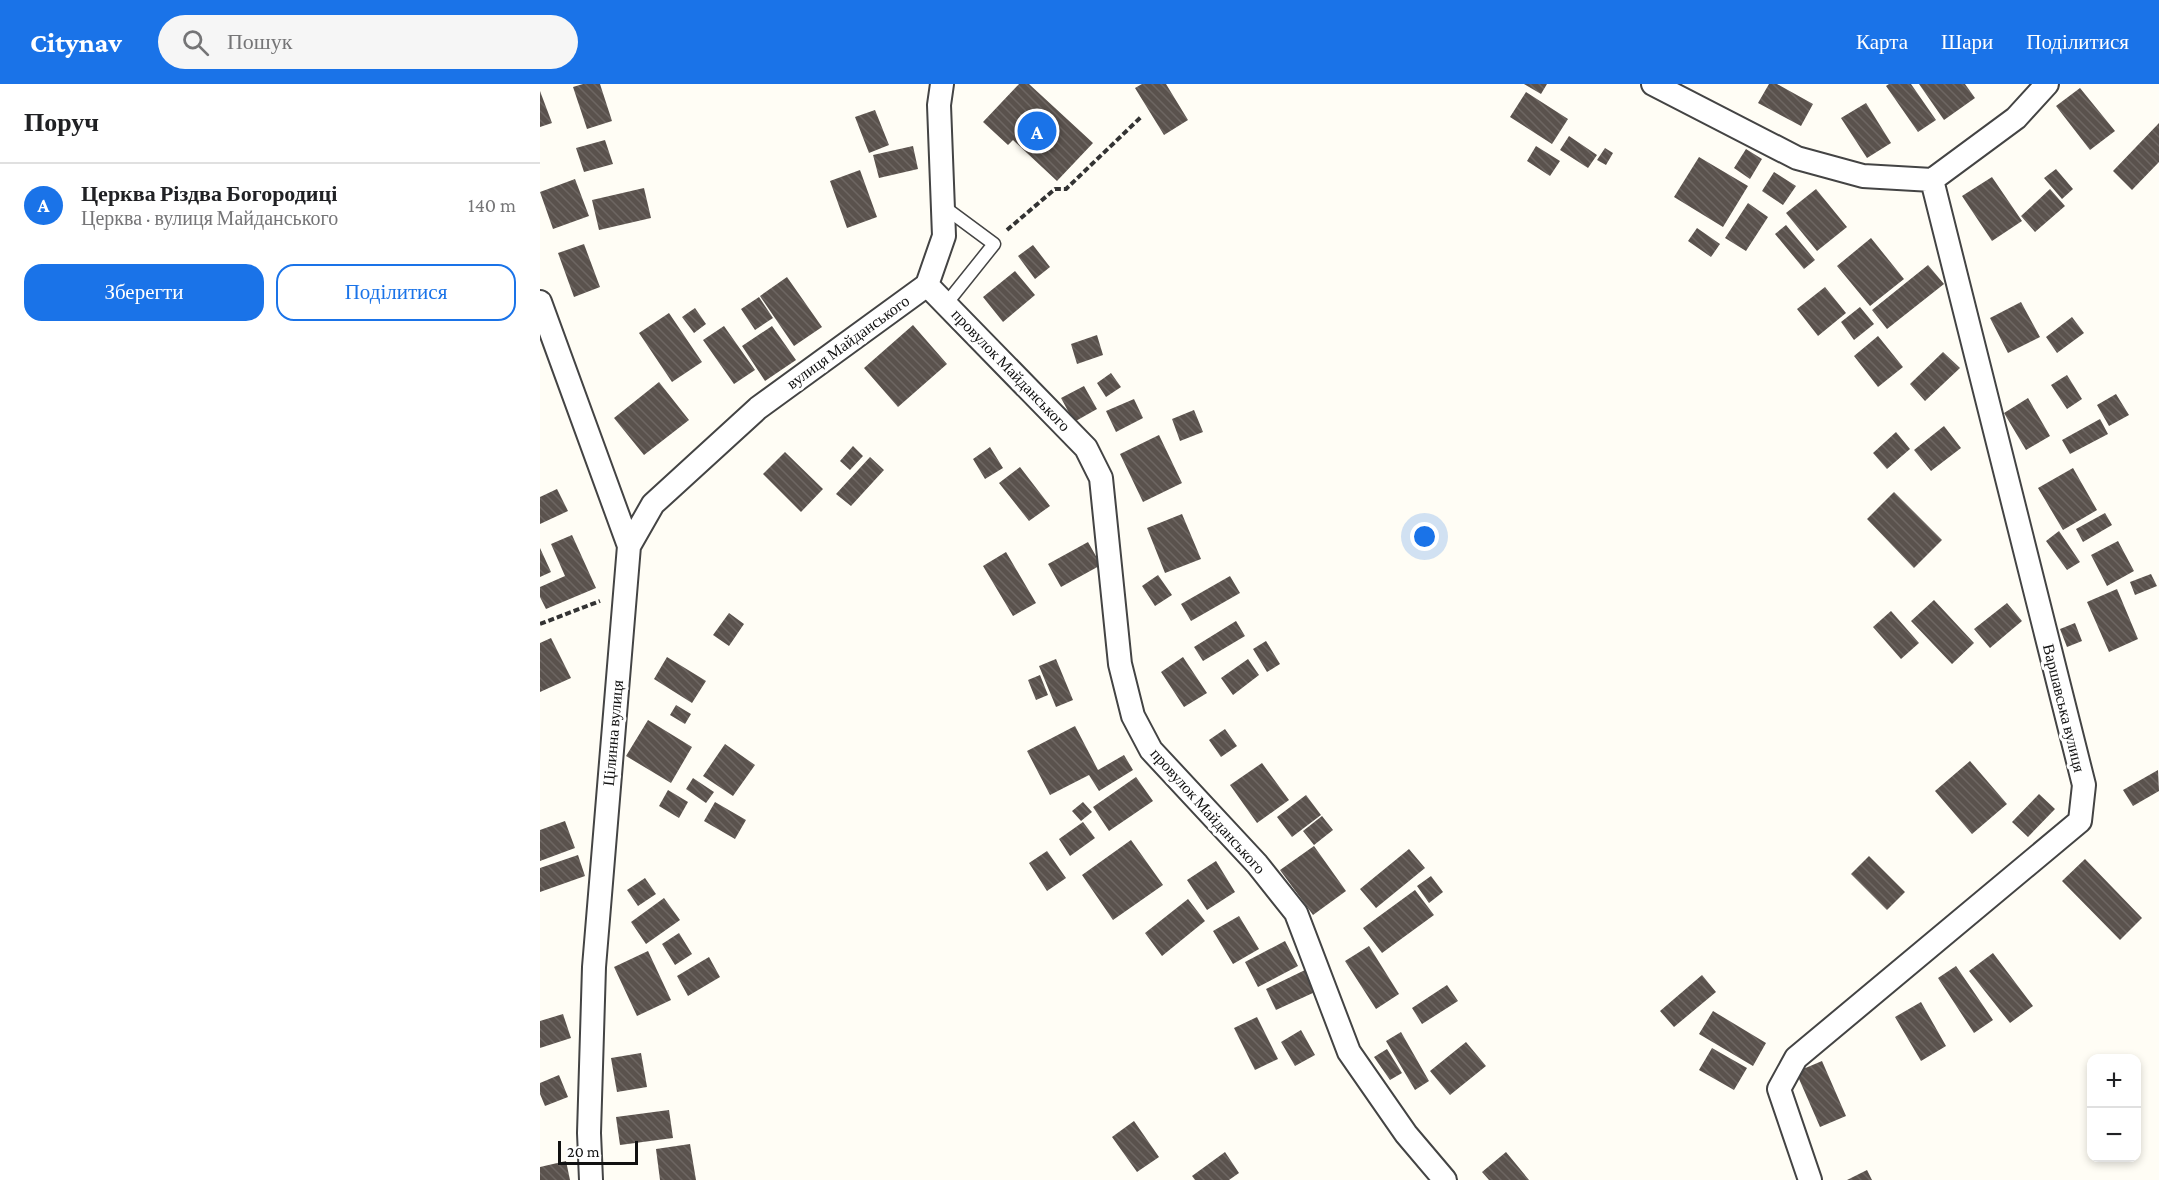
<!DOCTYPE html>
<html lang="uk">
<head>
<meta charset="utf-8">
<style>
  body { margin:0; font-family:"Crimson Pro",serif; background:#f6f6f6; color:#202124 }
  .controls { position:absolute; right:18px; bottom:18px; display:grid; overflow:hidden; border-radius:12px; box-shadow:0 3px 9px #0003 }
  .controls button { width:54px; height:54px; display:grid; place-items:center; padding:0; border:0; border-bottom:2px solid #e0e0e0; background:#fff; color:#202124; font:30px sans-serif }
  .scale { position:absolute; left:18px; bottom:15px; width:80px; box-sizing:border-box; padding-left:6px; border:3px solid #111; border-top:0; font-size:16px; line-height:21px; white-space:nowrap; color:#111; -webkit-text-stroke:4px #fff; paint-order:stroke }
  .you { position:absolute; left:885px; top:453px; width:21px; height:21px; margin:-15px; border:4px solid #fff; border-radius:50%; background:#1a73e8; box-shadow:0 0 0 9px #1a73e833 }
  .badge { display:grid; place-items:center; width:39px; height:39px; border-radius:50%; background:#1a73e8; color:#fff; font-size:20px; font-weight:700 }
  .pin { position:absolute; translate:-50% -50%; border:3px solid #fff; box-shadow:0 2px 6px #0006 }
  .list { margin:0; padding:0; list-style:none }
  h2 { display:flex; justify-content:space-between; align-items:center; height:78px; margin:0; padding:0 24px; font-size:26px }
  h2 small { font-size:20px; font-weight:400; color:#757577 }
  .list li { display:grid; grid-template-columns:39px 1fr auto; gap:18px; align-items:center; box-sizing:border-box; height:84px; padding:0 24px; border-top:2px solid #e0e0e0 }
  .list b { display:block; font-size:22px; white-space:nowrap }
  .list p { margin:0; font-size:20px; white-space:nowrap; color:#757577 }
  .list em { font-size:20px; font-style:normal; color:#757577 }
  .actions { display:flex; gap:12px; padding:18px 24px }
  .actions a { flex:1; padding:14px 0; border:2px solid #1a73e8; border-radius:18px; text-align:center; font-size:21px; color:#1a73e8 }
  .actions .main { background:#1a73e8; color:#fff }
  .icon { flex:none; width:33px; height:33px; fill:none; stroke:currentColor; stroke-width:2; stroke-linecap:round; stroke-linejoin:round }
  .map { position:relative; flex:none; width:1619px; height:1096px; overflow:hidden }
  header { display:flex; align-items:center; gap:36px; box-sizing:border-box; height:84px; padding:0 30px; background:#1a73e8; color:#fff }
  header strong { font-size:28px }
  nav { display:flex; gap:33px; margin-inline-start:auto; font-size:21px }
  .search { width:420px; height:54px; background:#f6f6f6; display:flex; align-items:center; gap:15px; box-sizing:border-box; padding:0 21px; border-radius:33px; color:#757577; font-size:22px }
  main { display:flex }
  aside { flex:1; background:#fff }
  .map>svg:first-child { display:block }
  .building { fill:url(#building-back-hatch) }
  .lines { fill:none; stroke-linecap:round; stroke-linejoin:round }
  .lane-casing { stroke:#444; stroke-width:15 }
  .street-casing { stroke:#444; stroke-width:26 }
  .path { stroke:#333; stroke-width:4; stroke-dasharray:6 3; stroke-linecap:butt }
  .lane { stroke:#fff; stroke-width:12 }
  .street { stroke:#fff; stroke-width:22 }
  .labels { text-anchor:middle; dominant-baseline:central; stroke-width:6; stroke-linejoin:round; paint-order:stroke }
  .street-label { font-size:16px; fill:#111; stroke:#fff }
</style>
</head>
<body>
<header>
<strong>Citynav</strong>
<div class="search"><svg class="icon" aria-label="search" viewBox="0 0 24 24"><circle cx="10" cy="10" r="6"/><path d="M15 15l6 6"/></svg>Пошук</div>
<nav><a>Карта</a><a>Шари</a><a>Поділитися</a></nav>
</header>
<main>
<aside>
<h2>Поруч<small></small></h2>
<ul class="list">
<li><span class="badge">A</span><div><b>Церква Різдва Богородиці</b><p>Церква · вулиця Майданського</p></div><em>140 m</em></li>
</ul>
<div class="actions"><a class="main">Зберегти</a><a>Поділитися</a></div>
</aside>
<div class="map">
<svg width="1619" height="1096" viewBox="0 0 1619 1096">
  <defs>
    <pattern id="building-back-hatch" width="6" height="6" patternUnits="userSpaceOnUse" patternTransform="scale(1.5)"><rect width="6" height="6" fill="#5a524d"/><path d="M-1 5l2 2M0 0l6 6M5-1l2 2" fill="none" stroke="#6d6662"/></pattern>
  </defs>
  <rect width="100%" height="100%" fill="#fffdf5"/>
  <path class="building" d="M43 0H60L72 37 47 45 33 3Z
    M479 0H489L553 59 517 97 473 56 468 61 443 38Z
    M602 0H626L648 36 624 51 595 4Z
    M984 0H1007L1001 10Z
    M1229 0H1237L1273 20 1261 42 1218 19Z
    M1349 0H1371L1396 36 1378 48 1346 2Z
    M1379 0H1425L1435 14 1404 36Z
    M1540 4 1575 47 1550 66 1516 22Z
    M0 7 12 39 0 43Z
    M986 8 1028 35 1012 60 970 33Z
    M1326 19 1351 59 1327 74 1301 34Z
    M335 26 349 61 329 69 315 33Z
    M1619 39V78L1592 106 1573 87Z
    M1029 52 1057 71 1048 84 1020 66Z
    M65 56 73 80 44 88 36 64Z
    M373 62 378 85 339 94 333 71Z
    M996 62 1020 77 1010 92 987 77Z
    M1065 64 1073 69 1066 81 1057 76Z
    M1206 65 1222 75 1210 95 1194 84Z
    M1159 73 1208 102 1183 143 1134 113Z
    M1516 85 1533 105 1522 115 1504 94Z
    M320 86 337 133 307 144 290 97Z
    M1234 88 1256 102 1243 121 1222 107Z
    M1452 93 1482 137 1452 157 1422 112Z
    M35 95 49 132 13 145 0 108Z
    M104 104 111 134 59 146 52 116Z
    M1276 105 1307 143 1277 167 1246 129Z
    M1510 105 1525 122 1495 148 1481 132Z
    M1208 119 1228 133 1206 167 1185 154Z
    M1246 141 1275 176 1264 185 1235 150Z
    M1157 144 1180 160 1171 173 1148 157Z
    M1331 154 1364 195 1330 222 1297 182Z
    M44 160 60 203 34 213 18 169Z
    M493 161 510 183 495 195 478 172Z
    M1388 181 1404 200 1347 245 1332 226Z
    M475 187 495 211 463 238 443 213Z
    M247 193 282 243 254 262 220 212Z
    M1285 203 1306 229 1278 252 1257 225Z
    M219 213 233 234 215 246 201 225Z
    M1481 218 1500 253 1468 269 1450 234Z
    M1320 223 1334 240 1314 256 1301 238Z
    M155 224 166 240 154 249 142 233Z
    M129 229 162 278 132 298 99 249Z
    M1532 233 1544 249 1517 269 1506 253Z
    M373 241 407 280 358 323 324 284Z
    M184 242 215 286 194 300 163 256Z
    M232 242 256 276 225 297 202 262Z
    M557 251 563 271 537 280 531 260Z
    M1338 252 1363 283 1338 303 1314 272Z
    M1403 268 1420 284 1385 317 1370 300Z
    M571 289 581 303 566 313 557 299Z
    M1527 291 1542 315 1527 325 1511 301Z
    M119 298 149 336 104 371 74 334Z
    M544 302 557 325 534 338 521 314Z
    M1576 310 1589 331 1569 342 1557 321Z
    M1488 314 1510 352 1486 366 1464 329Z
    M594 315 603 334 576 348 566 327Z
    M654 326 663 348 640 357 632 335Z
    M1560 335 1568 350 1530 370 1522 356Z
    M1404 342 1421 364 1391 387 1374 366Z
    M1356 348 1370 365 1347 385 1333 369Z
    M619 351 642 399 603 418 580 370Z
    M313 362 323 372 310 386 300 377Z
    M450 363 463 384 445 395 433 375Z
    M245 368 283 405 261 428 223 390Z
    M330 373 344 386 311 422 296 410Z
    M480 383 510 422 489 437 459 399Z
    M1533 384 1557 426 1523 446 1498 404Z
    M17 405 28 427 0 440V413Z
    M1354 408 1402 456 1374 484 1327 435Z
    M1565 429 1572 441 1543 458 1536 445Z
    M642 430 661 475 625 489 607 444Z
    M1519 447 1540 478 1527 486 1506 457Z
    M32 451 56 504 6 525 0 513V503L25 492 11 460Z
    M1578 457 1594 487 1567 502 1551 471Z
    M548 458 561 481 521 503 508 480Z
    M0 464 11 488 0 493Z
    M466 468 496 519 473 532 443 482Z
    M1611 490 1617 502 1595 511 1590 498Z
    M618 491 632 511 615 522 602 502Z
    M690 492 700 509 651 537 641 520Z
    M1577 505 1598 555 1569 568 1547 518Z
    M1394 516 1434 559 1412 580 1371 537Z
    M1467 519 1482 537 1450 564 1434 545Z
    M1351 527 1379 559 1361 575 1333 543Z
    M189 529 204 540 189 562 173 551Z
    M696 537 705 552 663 577 654 563Z
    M1535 539 1542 557 1527 563 1520 545Z
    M11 554 31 594 0 608V559Z
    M726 557 740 580 727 588 713 565Z
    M127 573 166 597 152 619 114 595Z
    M643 573 667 609 644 623 621 588Z
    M516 575 533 616 516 623 499 582Z
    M708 575 719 591 693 611 681 594Z
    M500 591 508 611 496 616 488 596Z
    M136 621 151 630 145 640 130 631Z
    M108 636 152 663 131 699 86 672Z
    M535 642 558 686 584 671 593 686 559 707 549 691 510 711 487 667Z
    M685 645 697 662 681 673 669 656Z
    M185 660 215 681 193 712 163 692Z
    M1430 677 1467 720 1432 750 1395 707Z
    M722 679 749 716 717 739 690 701Z
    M1618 686 1619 707 1593 722 1583 706Z
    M596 693 613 717 569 747 553 723Z
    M153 694 174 708 166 719 146 705Z
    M128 706 148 718 139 734 119 722Z
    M1499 710 1515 725 1488 753 1472 738Z
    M766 711 781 731 752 753 737 733Z
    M175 718 206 736 195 755 164 737Z
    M543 718 552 728 541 737 532 727Z
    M782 732 793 746 774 761 763 747Z
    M25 737 35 764 0 777V746Z
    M543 738 555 754 530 772 519 755Z
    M591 756 623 801 573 836 542 791Z
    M774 762 806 807 773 831 740 786Z
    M869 765 885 784 836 824 820 805Z
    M507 767 526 794 507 807 489 779Z
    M38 771 45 792 0 808V784Z
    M1329 772 1365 808 1347 826 1311 790Z
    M1545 775 1602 834 1580 856 1522 797Z
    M676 777 695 808 667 826 647 796Z
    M891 792 903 808 889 819 877 802Z
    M105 794 116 810 98 822 87 806Z
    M875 806 894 831 842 869 823 844Z
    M124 814 140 836 106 860 91 838Z
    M648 815 665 837 622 872 605 849Z
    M699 832 719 865 693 880 673 847Z
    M139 849 152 870 135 881 122 860Z
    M745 857 758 882 718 903 705 878Z
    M829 862 859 910 836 925 805 877Z
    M108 867 131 916 97 932 74 883Z
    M1453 869 1493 922 1470 939 1429 887Z
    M169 873 180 893 148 912 137 892Z
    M1416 882 1453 936 1434 949 1398 894Z
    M765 886 775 908 736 926 726 905Z
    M1162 891 1176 908 1134 943 1120 927Z
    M907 901 918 917 882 940 872 924Z
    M1381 918 1406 962 1381 977 1355 933Z
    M1173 927 1226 959 1213 982 1159 950Z
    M23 930 31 954 0 964V937Z
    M717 933 738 975 715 986 694 944Z
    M761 946 775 971 755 982 741 958Z
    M861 948 889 997 875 1006 846 957Z
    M926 958 946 982 910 1011 890 987Z
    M1172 964 1207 984 1194 1006 1159 986Z
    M847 965 862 989 850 996 834 973Z
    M101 969 107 1003 77 1008 71 974Z
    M1282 977 1306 1032 1280 1043 1256 988Z
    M19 991 28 1013 5 1022 0 1010V999Z
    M129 1026 133 1054 80 1061 76 1033Z
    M594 1037 619 1073 597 1088 572 1053Z
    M150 1060 156 1096H120L116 1065Z
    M685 1068 699 1089 689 1096H655L652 1092Z
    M966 1068 989 1096H949L942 1088Z
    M26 1077 30 1096H0V1083Z
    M1327 1086 1332 1096H1307Z"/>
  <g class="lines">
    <defs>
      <path id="lane" d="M404 123 454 160 406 220"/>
      <path id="street" d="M1113 0 1257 74 1323 92 1392 96 1476 34 1507 0
        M387 201 546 364 561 394 580 580 593 632 611 666 717 780 756 829 809 968 866 1050 905 1096
        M0 218 89 462 54 883 49 1049 51 1096
        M89 462 113 420 218 324 387 201 404 152 399 21 402 0
        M1270 1096 1239 1005 1256 974 1540 737 1544 701 1392 96"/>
    </defs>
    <use href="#lane" class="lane-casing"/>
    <use href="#street" class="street-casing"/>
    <path class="path" d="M467 146 515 105H526L601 33
      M0 540 60 517"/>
    <use href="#lane" class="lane"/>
    <use href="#street" class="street"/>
  </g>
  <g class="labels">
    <g class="street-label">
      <text transform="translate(308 258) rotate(-36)">вулиця Майданського</text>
      <text transform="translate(471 286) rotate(46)">провулок Майданського</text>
      <text transform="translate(1524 624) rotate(76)">Варшавська вулиця</text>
      <text transform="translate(73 649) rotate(-85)">Цілинна вулиця</text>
      <text transform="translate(668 727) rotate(48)">провулок Майданського</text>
    </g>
  </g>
</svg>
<div class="controls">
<button>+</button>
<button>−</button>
</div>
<div class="scale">20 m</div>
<div class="you"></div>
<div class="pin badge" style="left:497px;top:47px">A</div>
</div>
</main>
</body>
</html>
